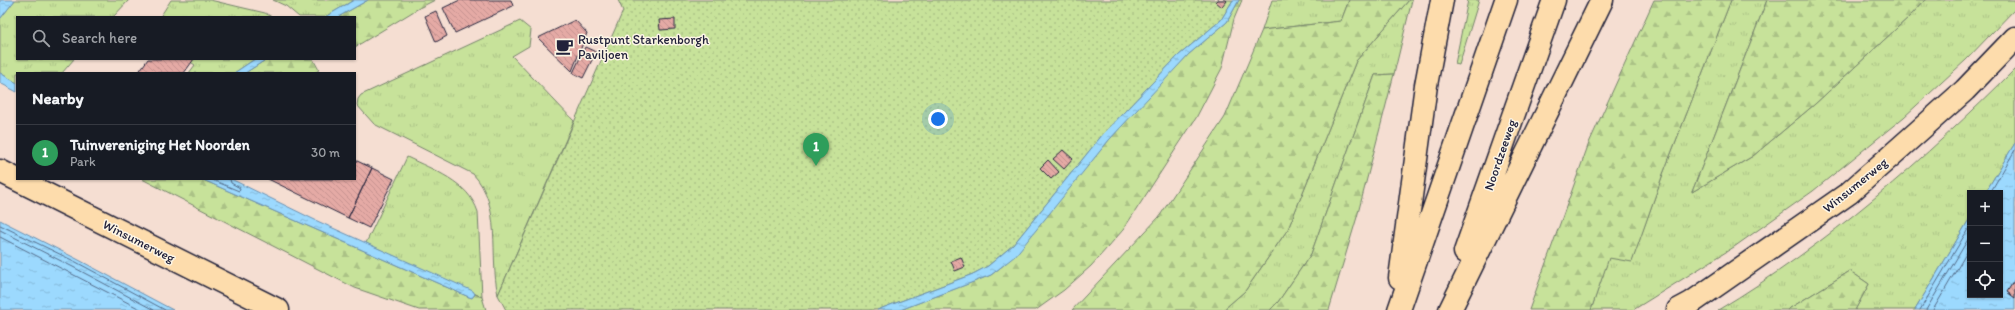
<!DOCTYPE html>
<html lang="en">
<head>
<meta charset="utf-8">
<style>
  body { margin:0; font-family:Itim,sans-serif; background:#20242c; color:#f1f3f6 }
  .controls { position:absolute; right:12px; bottom:12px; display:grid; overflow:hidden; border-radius:0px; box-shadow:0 1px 3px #0004 }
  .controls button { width:36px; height:36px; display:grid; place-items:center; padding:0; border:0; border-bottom:1px solid #363941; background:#171b24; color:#f1f3f6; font:20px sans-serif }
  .you { position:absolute; left:938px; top:119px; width:14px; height:14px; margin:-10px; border:3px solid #fff; border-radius:50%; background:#1a73e8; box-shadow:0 0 0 6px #1a73e833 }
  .badge { display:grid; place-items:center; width:26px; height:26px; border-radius:50%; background:#9495a2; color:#fff; font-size:13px; font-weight:700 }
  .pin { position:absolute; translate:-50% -33px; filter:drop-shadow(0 1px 2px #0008) }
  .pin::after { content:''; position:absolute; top:21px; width:14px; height:12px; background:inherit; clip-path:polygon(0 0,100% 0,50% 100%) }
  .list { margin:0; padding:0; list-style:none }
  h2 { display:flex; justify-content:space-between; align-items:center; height:52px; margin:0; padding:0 16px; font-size:17px }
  h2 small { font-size:13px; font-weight:400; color:#9ea1a6 }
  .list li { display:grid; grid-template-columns:26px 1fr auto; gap:12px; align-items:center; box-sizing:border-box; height:56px; padding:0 16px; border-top:1px solid #363941 }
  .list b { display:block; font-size:15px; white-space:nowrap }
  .list p { margin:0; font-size:13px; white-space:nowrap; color:#9ea1a6 }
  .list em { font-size:13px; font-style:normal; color:#9ea1a6 }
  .icon { flex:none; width:22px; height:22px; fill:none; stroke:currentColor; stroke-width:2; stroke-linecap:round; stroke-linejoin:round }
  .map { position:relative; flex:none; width:2015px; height:310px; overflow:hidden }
  .search { position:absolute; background:#171b24; box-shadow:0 1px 3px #0004; left:16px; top:16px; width:340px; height:44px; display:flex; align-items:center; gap:10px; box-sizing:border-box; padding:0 14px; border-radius:0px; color:#9ea1a6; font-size:15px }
  .panel { position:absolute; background:#171b24; box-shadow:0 1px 3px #0004; left:16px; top:72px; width:340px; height:108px; border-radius:0px }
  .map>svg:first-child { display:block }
  .grass { fill:url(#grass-tufts); stroke:#74826a }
  .forest { fill:url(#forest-firs); stroke:#74826a }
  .garden { fill:url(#garden-dots); stroke:#74826a }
  .water { fill:url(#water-ripples); stroke:#6b90b0 }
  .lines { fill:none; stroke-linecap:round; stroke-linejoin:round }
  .shore { stroke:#536b89; stroke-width:1 }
  .building { fill:url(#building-back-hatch); stroke:#22223b }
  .primary-casing { stroke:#22223b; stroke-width:25 }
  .highway-casing { stroke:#22223b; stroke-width:25 }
  .primary { stroke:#fddcac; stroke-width:22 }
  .highway { stroke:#fddcac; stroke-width:22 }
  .labels { text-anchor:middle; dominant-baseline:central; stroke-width:3; stroke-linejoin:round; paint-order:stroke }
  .poi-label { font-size:13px; fill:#22223b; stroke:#fcf5e5; text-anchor:start }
  .street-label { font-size:13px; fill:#22223b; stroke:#fcf5e5 }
</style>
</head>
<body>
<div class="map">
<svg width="2015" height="310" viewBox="0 0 2015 310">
  <defs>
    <pattern id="grass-tufts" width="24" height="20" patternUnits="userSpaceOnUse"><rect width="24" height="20" fill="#c7e29a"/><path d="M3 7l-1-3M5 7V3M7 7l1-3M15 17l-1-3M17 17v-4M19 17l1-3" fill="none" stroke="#abc286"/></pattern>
    <pattern id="forest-firs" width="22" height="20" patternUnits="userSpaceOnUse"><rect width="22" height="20" fill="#c7e29a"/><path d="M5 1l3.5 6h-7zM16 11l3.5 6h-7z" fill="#abc286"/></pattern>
    <pattern id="garden-dots" width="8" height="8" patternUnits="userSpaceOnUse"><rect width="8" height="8" fill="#c7e29a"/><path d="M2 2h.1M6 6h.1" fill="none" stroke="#abc286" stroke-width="1.8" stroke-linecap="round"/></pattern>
    <pattern id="water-ripples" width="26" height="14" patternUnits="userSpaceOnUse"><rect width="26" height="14" fill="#9cd9fe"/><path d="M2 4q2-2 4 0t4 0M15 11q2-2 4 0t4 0" fill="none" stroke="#86badb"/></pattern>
    <pattern id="building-back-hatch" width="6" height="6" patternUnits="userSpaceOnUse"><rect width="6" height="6" fill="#e5aaa5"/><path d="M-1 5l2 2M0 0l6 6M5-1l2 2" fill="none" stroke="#c4928f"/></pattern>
  </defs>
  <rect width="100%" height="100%" fill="#f5ded2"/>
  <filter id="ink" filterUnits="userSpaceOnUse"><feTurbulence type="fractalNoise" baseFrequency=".025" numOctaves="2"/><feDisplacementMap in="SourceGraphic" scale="8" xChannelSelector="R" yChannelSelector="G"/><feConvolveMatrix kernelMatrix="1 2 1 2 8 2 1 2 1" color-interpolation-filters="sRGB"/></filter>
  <g filter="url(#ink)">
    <path class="grass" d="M15 0H129L113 17H17V59H74L62 73H17V83L0 73V19Z
      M171 0H210L265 13 272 17H160Z
      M273 0H354L325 17H299L286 6Z
      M1272 0H1349L1341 21 1262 30Z
      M1409 0H1412L1394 74 1375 75 1311 254 1278 302 1270 310H1223L1245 291 1288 229 1356 61Z
      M1468 0H1479L1459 65 1455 64Z
      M1731 0H1767L1692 192 1753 156 1815 104 1911 15 1925 0H2015V9L1966 60 1904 117 1813 191 1734 247 1633 310H1591L1609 257 1632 261 1663 174Z
      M520 21 531 30 529 46 512 56 574 121 498 295C489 255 503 206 473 174L374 124 357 105 358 99 361 95Z
      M186 59H255L234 73H189L195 65Z
      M2015 69V143L1985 193H1970V218L1915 310H1855L1869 284 1850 271 1787 310H1718C1828 244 1925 159 2015 69Z
      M407 157C433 170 468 181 478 212L482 297 366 243Z"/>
    <path class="forest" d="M368 0H435L419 8 355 47V17H338Z
      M1239 0H1242L1234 19 1222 68 1196 118 1123 230 1091 266 1064 290 1036 310H900L991 275 1005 264 1109 140 1151 93 1189 54 1227 22Z
      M1349 0H1409L1356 61 1288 229 1245 291 1223 310H1072L1159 217 1225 117 1262 30 1341 21Z
      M1654 0H1731L1663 174 1632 262 1609 258 1591 310H1529L1589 143Z
      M1767 0H1925L1911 15 1815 104 1753 156 1692 192Z
      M267 59H313L319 70 314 73H245Z
      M1394 74 1357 217 1329 310H1270L1278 302 1311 254 1375 75Z
      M142 179H201L469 297 474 296 475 294 482 297 486 310H419L355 288Z
      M1850 271 1869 284 1855 310H1787Z"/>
    <path class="garden" d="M618 0H1233L1221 20 1178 56 1103 134 1013 245 988 266 973 274 877 310H506L498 295 623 11Z"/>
    <path class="water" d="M0 0H15L0 19Z
      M354 0H368L338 17H325Z
      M1233 0H1239L1227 22 1189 54 1109 140 1015 256 991 275 976 281 900 310H877L973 274 988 266 1013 245 1103 134 1178 56 1221 20Z
      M255 59H267L245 73H234Z
      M0 73 17 83V92L0 83Z
      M2015 143V310H1915L1970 218V295H2000V193H1985Z
      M201 179H231L315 220 473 291 475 294 472 298 469 297Z
      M0 220 77 259 173 310H0Z"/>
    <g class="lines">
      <path class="shore" d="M210 179 239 191 240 188 231 183 230 179
        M1990 193 2015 150
        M0 225 76 262 165 310
        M0 230 73 267 154 310
        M0 237 142 310
        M1920 310 1970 226
        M1926 310 1970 236
        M1933 310 1970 247"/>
    </g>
    <path class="building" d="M460 0H511L513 6 455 33 443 8Z
      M1218 0H1226L1227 1 1222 7 1216 2Z
      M436 11 447 36 436 42 425 16Z
      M675 19V29L660 30 659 20Z
      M575 20 587 33 572 71 538 38Z
      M585 47 596 52 583 78 573 73Z
      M148 59H194L184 73H138Z
      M1063 150 1073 159 1064 169 1053 159Z
      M355 160 372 168 348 218 268 179H355Z
      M1048 160 1059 172 1051 179 1040 168Z
      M372 168 394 179 369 228 348 218Z
      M961 257 965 267 955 271 951 261Z
      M2015 279V298L2007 292Z"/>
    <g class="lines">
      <defs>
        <path id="primary" d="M0 171 278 310
          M1678 310 1691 303 1849 193 1965 90 2015 38"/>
        <path id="highway" d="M1465 252 1554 0
          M1400 278 1426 85 1442 0
          M1399 310 1506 0
          M1450 310 1602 0"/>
      </defs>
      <use href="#primary" class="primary-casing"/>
      <use href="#highway" class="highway-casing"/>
      <use href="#primary" class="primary"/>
      <use href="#highway" class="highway"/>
    </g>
  </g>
  <defs>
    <symbol id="cafe-bare" viewBox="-9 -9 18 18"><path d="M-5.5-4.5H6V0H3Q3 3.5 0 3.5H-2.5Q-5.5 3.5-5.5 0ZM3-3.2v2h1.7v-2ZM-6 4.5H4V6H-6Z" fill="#22223b" stroke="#fcf5e5" stroke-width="2.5" paint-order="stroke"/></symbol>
  </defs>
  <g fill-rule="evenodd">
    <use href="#cafe-bare" x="552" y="34" width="25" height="25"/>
  </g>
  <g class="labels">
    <g class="poi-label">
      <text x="578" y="39">Rustpunt Starkenborgh<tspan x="578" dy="15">Paviljoen</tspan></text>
    </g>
    <g class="street-label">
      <text transform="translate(1500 155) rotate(-71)">Noordzeeweg</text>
      <text transform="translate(1855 185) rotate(-39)">Winsumerweg</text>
      <text transform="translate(139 241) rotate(27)">Winsumerweg</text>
    </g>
  </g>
</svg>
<div class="controls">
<button>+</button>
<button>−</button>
<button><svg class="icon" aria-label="locate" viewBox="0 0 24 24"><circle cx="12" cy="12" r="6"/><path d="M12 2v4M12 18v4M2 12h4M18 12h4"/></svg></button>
</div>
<div class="you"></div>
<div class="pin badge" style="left:816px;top:166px;background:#2e9e5b">1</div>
<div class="search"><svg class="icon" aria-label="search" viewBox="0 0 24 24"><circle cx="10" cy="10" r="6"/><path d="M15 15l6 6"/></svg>Search here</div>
<section class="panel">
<h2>Nearby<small></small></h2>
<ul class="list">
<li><span class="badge" style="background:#2e9e5b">1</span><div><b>Tuinvereniging Het Noorden</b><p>Park</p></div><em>30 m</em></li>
</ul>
</section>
</div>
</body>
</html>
